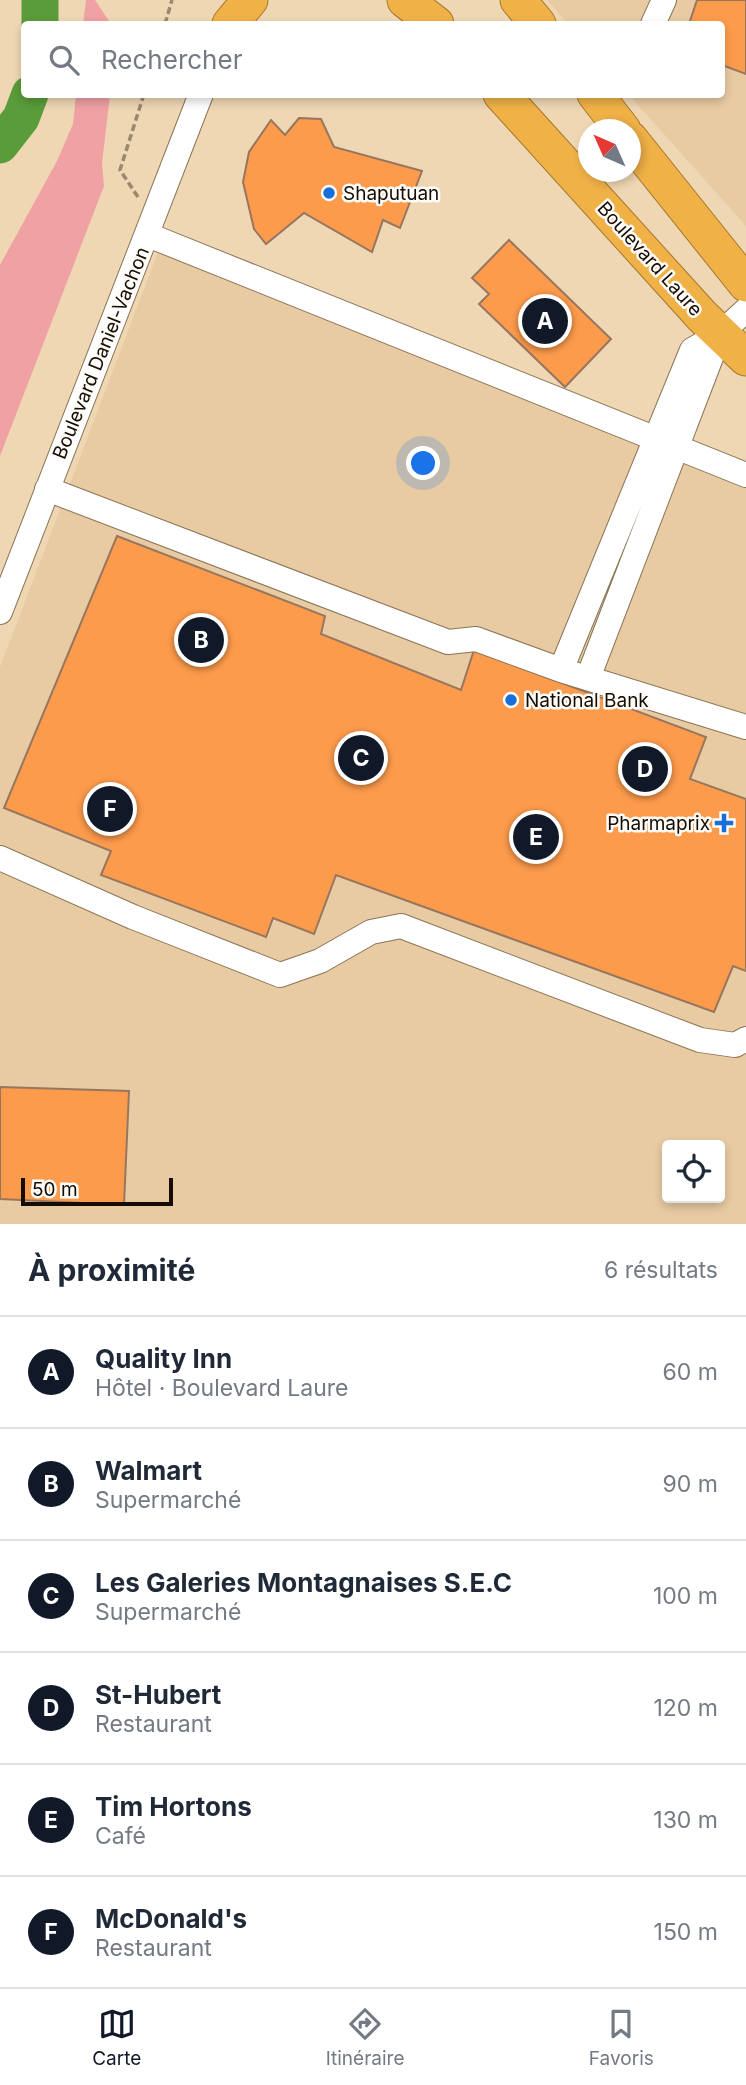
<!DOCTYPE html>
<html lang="fr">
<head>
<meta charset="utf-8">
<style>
  body { margin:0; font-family:Inter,sans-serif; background:#f2f2f3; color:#1f2937 }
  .controls { position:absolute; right:21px; bottom:21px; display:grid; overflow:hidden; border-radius:7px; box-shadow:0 4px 10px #0003 }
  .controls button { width:63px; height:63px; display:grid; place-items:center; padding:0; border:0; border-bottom:2px solid #e0e1e3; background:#fff; color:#1f2937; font:35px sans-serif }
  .compass { position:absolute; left:578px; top:119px; width:63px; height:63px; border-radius:50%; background:#fff; box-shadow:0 4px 10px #0003; rotate:315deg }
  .scale { position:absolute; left:21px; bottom:18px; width:152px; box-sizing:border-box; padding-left:7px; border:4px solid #150d03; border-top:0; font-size:19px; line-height:24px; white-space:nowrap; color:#150d03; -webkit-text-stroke:5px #fefcf8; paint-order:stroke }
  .you { position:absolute; left:424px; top:464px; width:24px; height:24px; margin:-18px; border:5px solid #fff; border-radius:50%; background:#1a73e8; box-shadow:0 0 0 10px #1a73e833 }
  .badge { display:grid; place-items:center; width:46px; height:46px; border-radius:50%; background:#111827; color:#fff; font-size:23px; font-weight:700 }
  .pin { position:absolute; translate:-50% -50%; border:4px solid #fff; box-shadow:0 2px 7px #0006 }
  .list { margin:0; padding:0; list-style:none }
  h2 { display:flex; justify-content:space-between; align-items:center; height:91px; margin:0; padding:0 28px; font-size:30px }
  h2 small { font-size:23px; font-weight:400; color:#747a83 }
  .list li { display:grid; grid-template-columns:46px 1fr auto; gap:21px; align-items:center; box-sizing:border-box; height:112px; padding:0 28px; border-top:2px solid #e0e1e3 }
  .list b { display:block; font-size:26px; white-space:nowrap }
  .list p { margin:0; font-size:23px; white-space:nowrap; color:#747a83 }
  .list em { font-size:23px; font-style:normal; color:#747a83 }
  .icon { flex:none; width:38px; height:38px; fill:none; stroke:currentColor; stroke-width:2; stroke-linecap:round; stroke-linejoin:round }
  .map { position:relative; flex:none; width:746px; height:1224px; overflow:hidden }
  .search { position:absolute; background:#fff; box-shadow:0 4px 10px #0003; left:21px; right:21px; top:21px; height:77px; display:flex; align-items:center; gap:18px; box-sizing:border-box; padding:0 24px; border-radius:7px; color:#747a83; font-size:26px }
  .sheet { height:763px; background:#fff }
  nav { display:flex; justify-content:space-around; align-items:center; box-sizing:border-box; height:98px; border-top:2px solid #e0e1e3; background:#fff; font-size:19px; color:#747a83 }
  nav a { display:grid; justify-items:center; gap:4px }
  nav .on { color:#111827 }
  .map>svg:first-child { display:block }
  .built { fill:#e8cba3; fill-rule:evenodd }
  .green { fill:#efa1a4 }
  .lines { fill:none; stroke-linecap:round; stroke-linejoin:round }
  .river { stroke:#5a9c39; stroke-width:37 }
  .building { fill:#fd9b4c; stroke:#97765f; stroke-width:2 }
  .minor-casing { stroke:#8a7455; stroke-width:26 }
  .highway-casing { stroke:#a3782f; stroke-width:37 }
  .path { stroke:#9a886f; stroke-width:3.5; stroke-dasharray:7 3.5; stroke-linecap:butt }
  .minor { stroke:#fff; stroke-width:24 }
  .highway { stroke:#f0b147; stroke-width:35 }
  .poi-dot { fill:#186fd9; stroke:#fefcf8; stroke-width:2.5 }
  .labels { text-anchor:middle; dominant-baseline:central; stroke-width:5; stroke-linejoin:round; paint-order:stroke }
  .poi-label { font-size:19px; fill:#150d03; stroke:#fefcf8; text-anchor:start }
  .street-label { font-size:19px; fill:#150d03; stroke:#fefcf8 }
</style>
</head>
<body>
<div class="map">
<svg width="746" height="1224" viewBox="0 0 746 1224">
  <rect width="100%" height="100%" fill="#efd7b4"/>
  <path class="built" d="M547 0H746V226L629 95 722 94V24H568Z
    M165 234 746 462V1224H0V667ZM667 1145H720V1198H667Z"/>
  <path class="green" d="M86 0H95L111 24H83Z
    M76 95H110L102 163 104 186 0 456V265L57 161 73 124Z"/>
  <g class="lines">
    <path class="river" d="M40 0V24
      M0 145 21 118 30 94"/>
  </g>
  <path class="building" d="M697 0H746V74L722 65V24H689Z
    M299 118 321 119 334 147 422 171 400 228 383 220 372 252 304 213 266 244 254 229 243 182 249 152 271 120 285 135Z
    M509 240 611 339 565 387 479 304 489 294 472 278Z
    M117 536 325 616 321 634 461 690 474 650 706 737 690 779 746 799V971L733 966 714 1012 336 875 314 934 273 918 266 937 101 875 111 851 4 808Z
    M0 1087 129 1091 124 1205 0 1199Z"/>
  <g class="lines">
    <defs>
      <path id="minor" d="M653 24 664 0
        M148 235 746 475
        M47 489 448 642 476 639 561 670 746 727
        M0 612 201 94
        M561 670 692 350 720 334 746 310
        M588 678 720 334
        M0 858 133 917 280 975 320 961 371 932 401 926 700 1040 735 1045 746 1039"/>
      <path id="highway" d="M405 0 436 24
        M518 0 538 24
        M230 24 250 0
        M501 94 702 316 746 358
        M595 94 623 130
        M630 139 746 284"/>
    </defs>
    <use href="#minor" class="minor-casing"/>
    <use href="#highway" class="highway-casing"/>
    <path class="path" d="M165 24 172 0
      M138 197 120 170 144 94"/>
    <use href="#minor" class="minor"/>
    <use href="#highway" class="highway"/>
  </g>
  <g class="poi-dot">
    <circle cx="329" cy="193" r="7"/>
    <circle cx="511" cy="700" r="7"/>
    <path d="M720.5 812.5h7v7h7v7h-7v7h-7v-7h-7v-7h7z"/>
  </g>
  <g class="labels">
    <g class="poi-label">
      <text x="343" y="193">Shaputuan</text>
      <text x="525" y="700">National Bank</text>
      <text x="710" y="823" text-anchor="end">Pharmaprix</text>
    </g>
    <g class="street-label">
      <text transform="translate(650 259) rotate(48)">Boulevard Laure</text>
      <text transform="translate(101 353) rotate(-68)">Boulevard Daniel-Vachon</text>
    </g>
  </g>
</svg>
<div class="controls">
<button><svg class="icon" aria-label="locate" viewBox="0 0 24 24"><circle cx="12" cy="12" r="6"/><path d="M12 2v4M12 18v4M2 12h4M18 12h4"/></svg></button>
</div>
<svg class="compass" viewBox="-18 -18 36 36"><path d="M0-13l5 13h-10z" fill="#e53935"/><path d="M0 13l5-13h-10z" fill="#747a83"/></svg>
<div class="scale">50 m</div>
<div class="you"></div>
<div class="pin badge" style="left:545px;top:321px">A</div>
<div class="pin badge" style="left:201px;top:640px">B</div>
<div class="pin badge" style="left:361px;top:758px">C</div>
<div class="pin badge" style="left:645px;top:769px">D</div>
<div class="pin badge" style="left:536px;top:837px">E</div>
<div class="pin badge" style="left:110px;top:809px">F</div>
<div class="search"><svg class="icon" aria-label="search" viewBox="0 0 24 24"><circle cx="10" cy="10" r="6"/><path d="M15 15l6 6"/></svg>Rechercher</div>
</div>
<section class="sheet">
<h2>À proximité<small>6 résultats</small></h2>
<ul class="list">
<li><span class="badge">A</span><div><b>Quality Inn</b><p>Hôtel · Boulevard Laure</p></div><em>60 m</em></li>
<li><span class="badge">B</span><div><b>Walmart</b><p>Supermarché</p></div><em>90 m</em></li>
<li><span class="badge">C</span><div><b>Les Galeries Montagnaises S.E.C</b><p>Supermarché</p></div><em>100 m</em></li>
<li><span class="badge">D</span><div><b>St-Hubert</b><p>Restaurant</p></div><em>120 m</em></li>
<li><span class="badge">E</span><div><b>Tim Hortons</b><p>Café</p></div><em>130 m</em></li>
<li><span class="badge">F</span><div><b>McDonald's</b><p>Restaurant</p></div><em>150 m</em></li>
</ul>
</section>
<nav>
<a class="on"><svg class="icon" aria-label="map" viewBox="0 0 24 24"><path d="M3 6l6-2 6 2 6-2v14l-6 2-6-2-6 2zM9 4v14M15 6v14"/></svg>Carte</a>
<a><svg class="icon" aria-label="directions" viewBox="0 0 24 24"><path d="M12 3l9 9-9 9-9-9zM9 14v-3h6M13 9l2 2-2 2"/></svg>Itinéraire</a>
<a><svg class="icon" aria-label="saved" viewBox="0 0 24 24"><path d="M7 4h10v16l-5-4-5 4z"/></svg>Favoris</a>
</nav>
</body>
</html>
